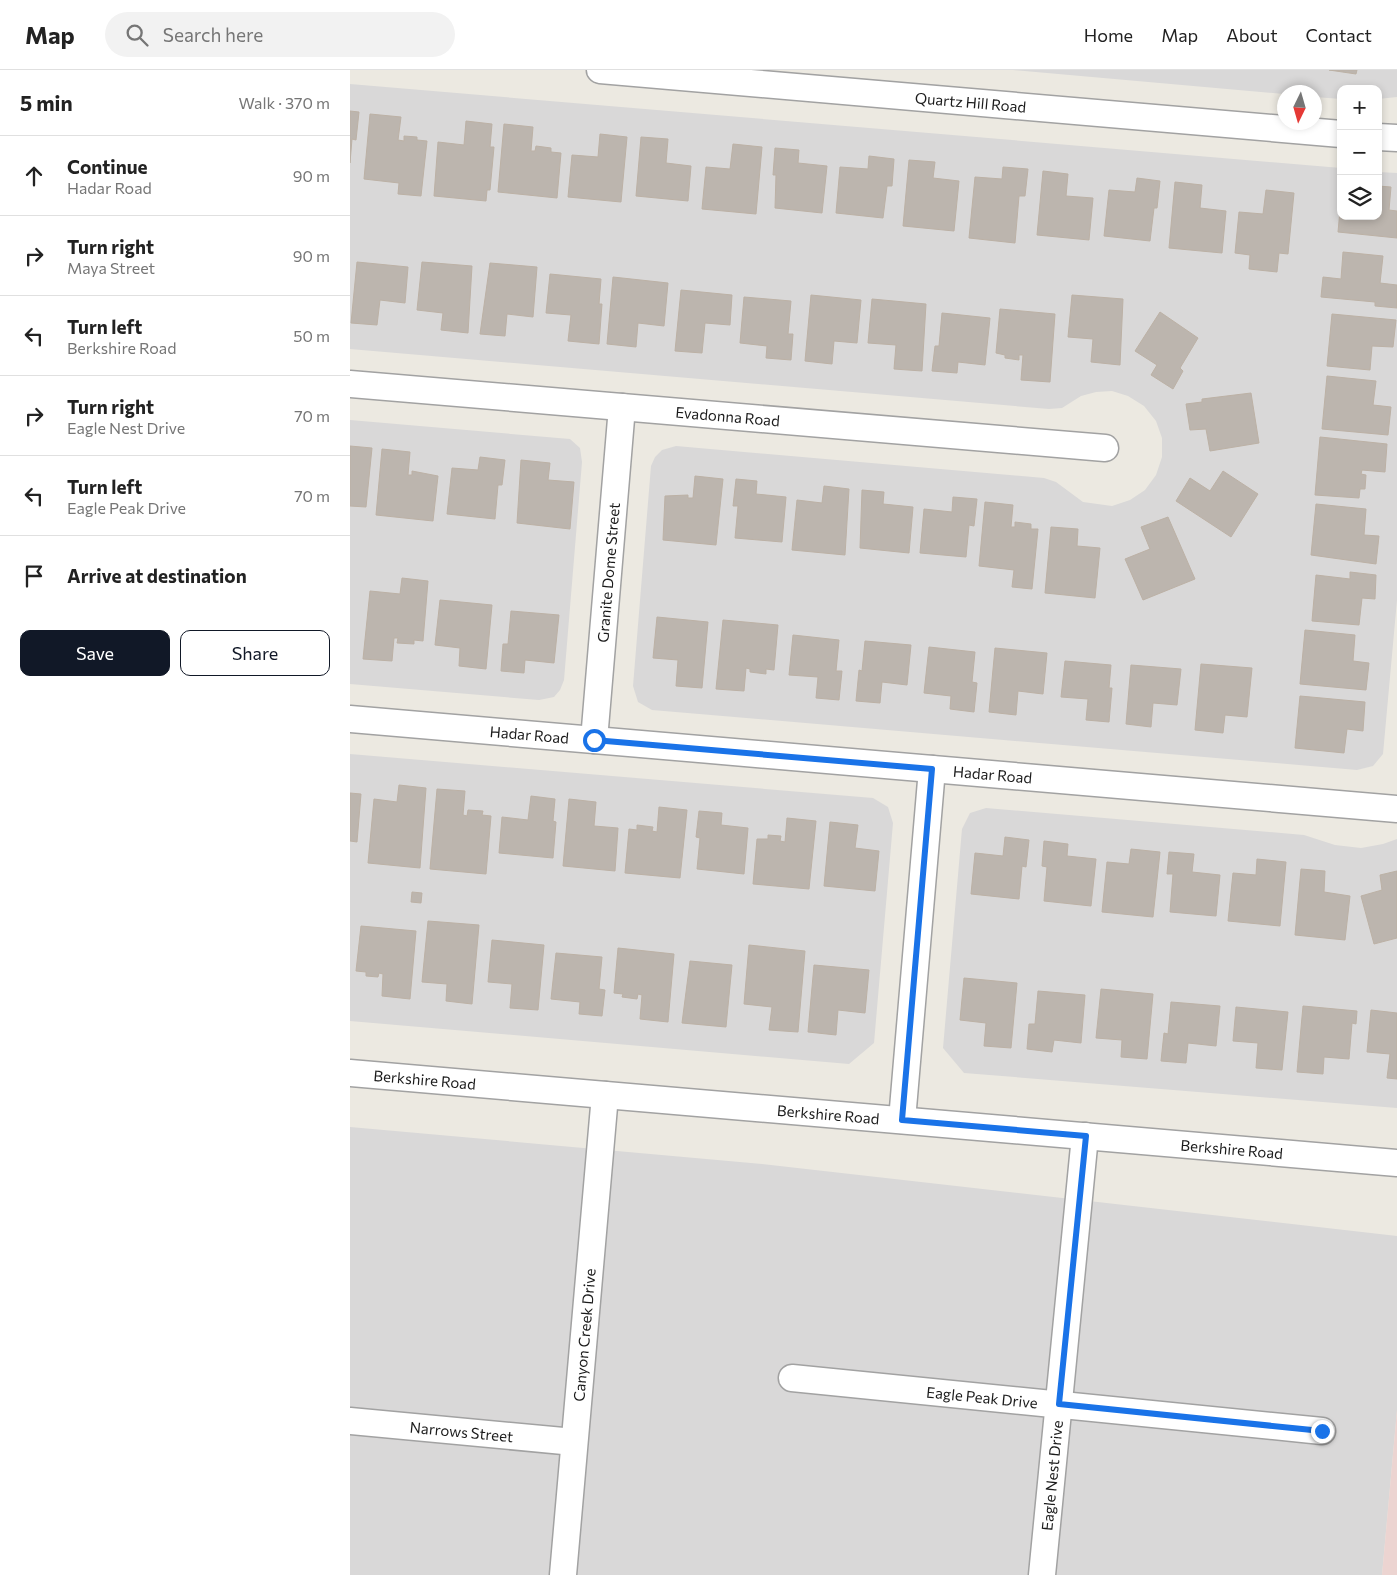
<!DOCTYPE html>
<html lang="en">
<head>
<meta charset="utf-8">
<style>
  body { margin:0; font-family:Commissioner,sans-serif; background:#f2f2f2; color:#222 }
  .controls { position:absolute; right:15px; top:15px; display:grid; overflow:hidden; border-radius:10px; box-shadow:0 2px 8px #0003 }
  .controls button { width:45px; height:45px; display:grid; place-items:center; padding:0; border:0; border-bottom:1px solid #e0e0e0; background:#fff; color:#222; font:25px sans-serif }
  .compass { position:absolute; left:927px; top:15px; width:45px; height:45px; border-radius:50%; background:#fff; box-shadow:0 2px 8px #0003; rotate:185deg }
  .stop { position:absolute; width:15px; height:15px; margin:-11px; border:4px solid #1a73e8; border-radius:50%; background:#fff }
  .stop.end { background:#1a73e8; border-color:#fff; box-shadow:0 1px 5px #0008 }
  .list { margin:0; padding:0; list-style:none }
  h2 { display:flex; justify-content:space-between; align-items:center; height:65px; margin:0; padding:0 20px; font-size:21px }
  h2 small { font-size:16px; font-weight:400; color:#767676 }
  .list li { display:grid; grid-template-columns:32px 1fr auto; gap:15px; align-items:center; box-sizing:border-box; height:80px; padding:0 20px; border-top:1px solid #e0e0e0 }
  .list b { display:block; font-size:19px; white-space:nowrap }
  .list p { margin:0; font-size:16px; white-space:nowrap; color:#767676 }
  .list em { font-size:16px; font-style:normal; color:#767676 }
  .actions { display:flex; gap:10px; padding:15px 20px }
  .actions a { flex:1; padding:11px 0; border:1px solid #111827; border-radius:10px; text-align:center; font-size:18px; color:#111827 }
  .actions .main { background:#111827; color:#fff }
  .icon { flex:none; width:28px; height:28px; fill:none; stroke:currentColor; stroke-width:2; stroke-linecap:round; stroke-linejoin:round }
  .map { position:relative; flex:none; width:1047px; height:1505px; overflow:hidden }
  header { display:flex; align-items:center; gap:30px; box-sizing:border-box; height:70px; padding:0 25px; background:#fff; border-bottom:1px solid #e0e0e0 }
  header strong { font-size:24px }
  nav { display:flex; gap:28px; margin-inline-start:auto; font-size:18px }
  .search { width:350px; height:45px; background:#f2f2f2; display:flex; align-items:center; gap:12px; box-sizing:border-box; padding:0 18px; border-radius:28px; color:#767676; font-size:19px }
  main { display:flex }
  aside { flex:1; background:#fff }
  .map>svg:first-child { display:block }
  .residential { fill:#d9d8d8 }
  .commercial { fill:#ecd4d1 }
  .building { fill:#bcb5ae; stroke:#bcb1a5 }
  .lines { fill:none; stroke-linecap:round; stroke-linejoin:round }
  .street-casing { stroke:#a2a2a2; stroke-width:29 }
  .street { stroke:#fff; stroke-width:26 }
  .route { stroke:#1a73e8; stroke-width:6 }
  .labels { text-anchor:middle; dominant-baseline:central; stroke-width:5; stroke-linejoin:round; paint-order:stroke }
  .street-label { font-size:15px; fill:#1b1b1b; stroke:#fff }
</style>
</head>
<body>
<header>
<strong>Map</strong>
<div class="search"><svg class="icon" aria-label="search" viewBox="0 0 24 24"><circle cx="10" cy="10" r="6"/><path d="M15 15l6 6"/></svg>Search here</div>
<nav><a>Home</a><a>Map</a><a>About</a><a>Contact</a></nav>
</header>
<main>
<aside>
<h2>5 min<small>Walk · 370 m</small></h2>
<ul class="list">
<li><svg class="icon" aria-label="ahead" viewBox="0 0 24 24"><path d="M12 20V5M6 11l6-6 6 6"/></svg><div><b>Continue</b><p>Hadar Road</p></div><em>90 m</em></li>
<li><svg class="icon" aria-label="right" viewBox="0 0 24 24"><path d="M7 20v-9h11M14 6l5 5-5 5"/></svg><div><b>Turn right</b><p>Maya Street</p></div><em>90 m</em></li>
<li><svg class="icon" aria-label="left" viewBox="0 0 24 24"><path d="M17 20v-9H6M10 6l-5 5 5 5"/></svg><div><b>Turn left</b><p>Berkshire Road</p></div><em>50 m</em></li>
<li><svg class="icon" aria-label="right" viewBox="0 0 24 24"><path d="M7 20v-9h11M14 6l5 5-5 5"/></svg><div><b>Turn right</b><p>Eagle Nest Drive</p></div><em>70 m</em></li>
<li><svg class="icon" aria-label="left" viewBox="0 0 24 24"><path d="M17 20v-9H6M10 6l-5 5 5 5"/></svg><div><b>Turn left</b><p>Eagle Peak Drive</p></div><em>70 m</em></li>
<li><svg class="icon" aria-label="arrive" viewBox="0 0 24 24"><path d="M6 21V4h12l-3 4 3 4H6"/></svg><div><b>Arrive at destination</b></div></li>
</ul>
<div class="actions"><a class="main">Save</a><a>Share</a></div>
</aside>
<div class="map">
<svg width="1047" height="1505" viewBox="0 0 1047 1505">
  <rect width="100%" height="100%" fill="#ece9e1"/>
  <path class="residential" d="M663 0H1047V27L1028 29V19H991V29L965 27 964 22 934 24Z
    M0 14 991 98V146H1028V102L1047 103V530L1033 684 1023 696 1007 700 302 640 288 632 283 616 301 396 305 387 312 380 326 376 694 408 706 412 733 432 762 436 780 430 795 420 806 405 812 387V368L806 351 794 336 778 326 762 321 746 322 731 326 712 338 699 339 0 279Z
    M0 350 220 369 230 378 232 392 214 610 210 620 204 627 189 630 0 614Z
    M0 684 523 728 538 737 543 753 524 973 499 994 0 951Z
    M636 738 954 765 985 775 1011 778 1033 774 1047 769V1038L614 1003 593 978 612 759 620 743Z
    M0 1057 412 1094 1047 1166V1340L1032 1505H0Z"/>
  <path class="commercial" d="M1047 1340V1505H1032Z"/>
  <path class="building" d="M979 0H1007L1006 4Z
    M0 41 9 42 6 70 2 69 0 93Z
    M20 44 51 47 48 70 54 71V66L67 67V70L77 71 71 126 48 124 49 113 14 109Z
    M116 51 142 54 140 77H144L140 120H137L136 131 84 126 88 72 114 75Z
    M154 54 183 57 181 81H185L186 76 201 78V82L211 83 207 128 148 122Z
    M250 64 277 67 271 132 218 127 222 85 248 87Z
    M291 67 318 69 316 93 341 96 338 131 286 126Z
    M383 74 412 77 406 144 352 139 356 97 380 99Z
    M425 78 449 80 448 93 477 96 472 143 425 138 426 105H423Z
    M519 86 544 89 542 116H537L533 148 486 143 490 97 518 99Z
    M559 90 585 92 583 108 609 111 604 161 553 156Z
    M653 97 678 99 675 126H669L665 173 619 168 625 107 652 109Z
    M693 101 718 104 716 126 743 128 739 170 687 165Z
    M787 108 810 111 807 138H804L800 171 754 166 759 120 785 122Z
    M825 112 852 115 850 138 876 141 872 183 819 178Z
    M1028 116 1041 117 1039 140 1047 141V168L988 162 991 129V146H1028Z
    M916 120 944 123 938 184 929 183 927 202 899 199 900 185 885 183 889 142 913 144Z
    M993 182 1033 186 1030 213 1047 215V238L1025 236V232L971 227 973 207 991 209Z
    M7 192 58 197 55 233 30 230 27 255 1 253Z
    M72 192 122 196 118 263 91 260 93 243 67 240Z
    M140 193 187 197 183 247 157 244 155 266 130 264Z
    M200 204 251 209 249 234H252L249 274 218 271 221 245 196 243Z
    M263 207 318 213 314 256 288 253 286 277 257 274Z
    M331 220 382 225 380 255 355 253 352 283 325 281Z
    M461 225 511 230 507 273 484 271 482 294 455 291Z
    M722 225 773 229 770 295 741 292 743 269 718 267Z
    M394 227 441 231 438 264H443L441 290 416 288 417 276 390 273Z
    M522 229 576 234 572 301 544 299 546 275 518 273Z
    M650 239 705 244 700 312 671 310 673 285H669V290L655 288V285L646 283Z
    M810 242 848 268 830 298 833 301 823 319 801 305 807 295 785 281Z
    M592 243 640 248 635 295 608 292 607 303 582 301 585 276H589Z
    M982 244 1046 250 1043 277 1022 276 1020 300 977 296Z
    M977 306 1026 311 1023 335 1041 337 1038 365 972 359Z
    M901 323 909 373 860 381 856 359 840 360 836 334 852 332V329Z
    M970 367 1037 374 1035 402 1012 400 1011 404 1016 405 1015 419H1010L1009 428 965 425Z
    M0 376 22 378 16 437 0 436Z
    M32 379 60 382 58 405H62V401L88 406 83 451 26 445Z
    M130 387 155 390 152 415H148L145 449 97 444 102 398 128 400Z
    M171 390 200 393 198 410 224 412 220 459 167 453Z
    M873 401 908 424 881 467 826 431 840 408 860 421Z
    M345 406 373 409 366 475 313 470 315 426 338 425V428H343Z
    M386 409 407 411 406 424 436 427 432 472 385 468 388 436H383Z
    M474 416 499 419 495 485 442 480 447 430 472 433Z
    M512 420 534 422 533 434 563 437 559 483 510 478Z
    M603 427 627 429 624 456 619 455 616 487 570 483 574 439 602 442Z
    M635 432 663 435 661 457H665V452L681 454V459H688L682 519 662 517 664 500 629 496Z
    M966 434 1016 439 1014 465 1029 466 1026 494 961 485Z
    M818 447 845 509 793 530 775 489 800 479 791 457Z
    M701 457 728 459 727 476 750 478 745 528 695 523Z
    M1000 502 1026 505 1025 529 1012 528 1009 555 962 551 966 505 1000 509Z
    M52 508 78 511 73 571 64 570V574L47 573 48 568H44L42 591 13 589 20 521 50 524Z
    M90 530 142 535 136 599 109 596 110 578 85 575Z
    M161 541 209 545 204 593 175 590 174 603 151 601 153 574H158Z
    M307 547 358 552 352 618 326 616 328 590 303 588Z
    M373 550 428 555 424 600 416 599V604L400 602V599L396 598 394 621 366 619Z
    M955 560 1005 565 1003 591 1019 593 1016 620 950 614Z
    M443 565 489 570 486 601H492L489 630 466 628 468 607 439 605Z
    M515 571 561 575 557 615 532 612 530 633 506 631 509 600 512 601Z
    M579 577 625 582 622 612 627 613 624 642 600 639 601 626 574 623Z
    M645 578 697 583 693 624 668 621 666 645 639 642Z
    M715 591 761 595 759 618H762L759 652 736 650 738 629 711 627Z
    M851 594 902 598 897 647 875 645 873 663 845 660Z
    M781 595 831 599 827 635 803 633 801 657 776 654Z
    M950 626 1015 632 1013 661 997 659 994 683 945 678Z
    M49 715 76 718 70 798 18 793 24 729 47 732Z
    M87 719 115 721 113 745 117 746 118 740 133 741 132 745 141 746 136 804 80 799Z
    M0 723 11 724 7 772 0 771Z
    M181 726 205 729 203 751 206 752 203 788 149 783 152 747 178 750Z
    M219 729 246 732 244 756 268 758 265 801 213 796Z
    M309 737 337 740 330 808 275 803 279 759 287 760V755L303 757 302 761 307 762Z
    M349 741 372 743 371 755 398 758 394 804 347 799 350 768 346 767Z
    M437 748 466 751 459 819 403 814 407 769H418V765L431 766 430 771 435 772Z
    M480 752 508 755 505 778 529 781 525 821 474 816Z
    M655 767 679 770 676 797 672 796 669 829 621 824 625 783 653 786Z
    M694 771 718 774 717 786 746 789 741 836 694 831 697 797 692 796Z
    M781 779 810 782 803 847 752 842 757 792 779 794Z
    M819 782 844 784 842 802 870 805 866 846 820 842 823 804H817Z
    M907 789 936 792 930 856 878 851 883 803 906 805Z
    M951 799 975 801 974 822 1000 826 995 870 945 865Z
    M1047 801V868L1024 874 1011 826 1032 820 1030 805Z
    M62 822 72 823 71 833 61 832Z
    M78 851 129 855 122 934 96 931 97 914 72 912Z
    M11 856 66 861 60 929 32 926 33 904 29 903 28 907 16 906V902L6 901Z
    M142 870 194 875 188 940 160 938 162 914 138 912Z
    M399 875 455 881 448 962 419 960 422 937 394 934Z
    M268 878 324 884 318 952 290 949 292 925 288 924 287 929 272 927 273 924 264 923Z
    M206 883 252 887 249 919 255 920 252 946 229 944 230 932 201 929Z
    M340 891 382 895 376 957 332 953Z
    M464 895 519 900 515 943 488 940 486 965 458 962Z
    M614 908 667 913 661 978 634 976 636 953 610 950Z
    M751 919 803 924 797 989 771 987 772 970 746 968Z
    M688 921 735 925 731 973 704 970 702 982 677 979 679 954H685Z
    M821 932 870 936 866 976 838 973 836 993 811 991 814 963 818 964Z
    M953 936 1007 941 1006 954 1002 953 999 989 974 987 973 1004 947 1002Z
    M886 937 938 942 932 1000 906 998 908 973 883 971Z
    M1021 940 1047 943V1009L1037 1008 1040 984 1017 982Z"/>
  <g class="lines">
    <defs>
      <g id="street">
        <path id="s1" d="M250 0 991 64"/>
        <path d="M1028 67 1047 68"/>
        <path id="s2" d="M0 314 755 378"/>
        <path id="s3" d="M0 649 1047 739"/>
        <path id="s4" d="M244 670 272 337"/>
        <path id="s5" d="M0 1003 1047 1093"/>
        <path d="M552 1050 582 699"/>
        <path id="s6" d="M442 1308 972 1361"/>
        <path id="s7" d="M0 1351 224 1372"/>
        <path id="s8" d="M213 1505 255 1025"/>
        <path id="s9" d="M692 1505 735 1066"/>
      </g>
    </defs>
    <use href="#street" class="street-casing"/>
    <use href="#street" class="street"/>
  </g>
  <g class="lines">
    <path class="route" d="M244 670 582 699 552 1050 736 1066 709 1334 972 1361"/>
  </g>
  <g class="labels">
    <g class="street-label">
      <text stroke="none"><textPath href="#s1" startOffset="372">Quartz Hill Road</textPath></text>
      <text stroke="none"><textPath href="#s2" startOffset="379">Evadonna Road</textPath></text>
      <text stroke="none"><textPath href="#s4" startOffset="168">Granite Dome Street</textPath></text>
      <text stroke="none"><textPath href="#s3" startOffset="180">Hadar Road</textPath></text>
      <text stroke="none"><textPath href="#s3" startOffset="645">Hadar Road</textPath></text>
      <text stroke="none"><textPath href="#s5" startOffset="75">Berkshire Road</textPath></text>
      <text stroke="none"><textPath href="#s5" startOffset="480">Berkshire Road</textPath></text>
      <text stroke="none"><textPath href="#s5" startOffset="885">Berkshire Road</textPath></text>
      <text stroke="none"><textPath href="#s8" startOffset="241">Canyon Creek Drive</textPath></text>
      <text stroke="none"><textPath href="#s6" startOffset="191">Eagle Peak Drive</textPath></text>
      <text stroke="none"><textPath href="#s7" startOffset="112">Narrows Street</textPath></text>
      <text stroke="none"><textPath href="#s9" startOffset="100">Eagle Nest Drive</textPath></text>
    </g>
  </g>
</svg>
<div class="controls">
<button>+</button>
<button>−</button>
<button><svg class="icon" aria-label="layers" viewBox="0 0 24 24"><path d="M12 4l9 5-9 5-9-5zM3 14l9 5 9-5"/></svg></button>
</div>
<svg class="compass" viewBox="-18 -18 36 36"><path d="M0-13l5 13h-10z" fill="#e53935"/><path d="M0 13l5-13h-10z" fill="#767676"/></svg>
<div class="stop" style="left:244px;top:670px"></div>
<div class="stop end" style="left:972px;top:1361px"></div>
</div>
</main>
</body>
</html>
